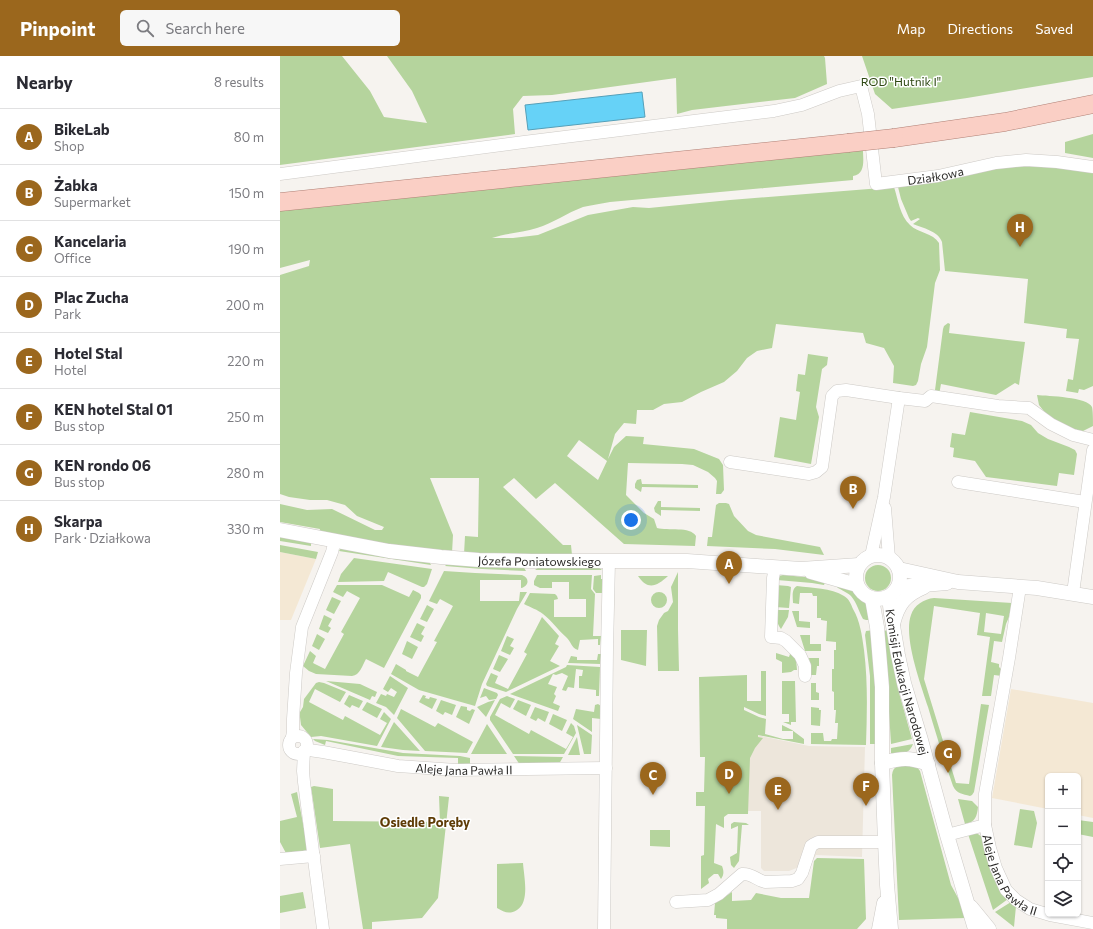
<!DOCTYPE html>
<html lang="en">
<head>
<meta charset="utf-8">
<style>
  body { margin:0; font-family:Commissioner,sans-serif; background:#f7f7f7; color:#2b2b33 }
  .controls { position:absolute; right:12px; bottom:12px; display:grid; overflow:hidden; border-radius:6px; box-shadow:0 1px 3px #0004 }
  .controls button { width:36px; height:36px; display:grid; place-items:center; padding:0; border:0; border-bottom:1px solid #e1e1e2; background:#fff; color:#2b2b33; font:20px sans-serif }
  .you { position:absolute; left:351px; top:464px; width:14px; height:14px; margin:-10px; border:3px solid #fff; border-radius:50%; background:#1a73e8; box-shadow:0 0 0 6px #1a73e833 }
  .badge { display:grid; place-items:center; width:26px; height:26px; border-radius:50%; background:#9b671d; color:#fff; font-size:13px; font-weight:700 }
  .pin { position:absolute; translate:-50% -33px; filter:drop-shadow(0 1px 2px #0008) }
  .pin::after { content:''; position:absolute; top:21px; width:14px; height:12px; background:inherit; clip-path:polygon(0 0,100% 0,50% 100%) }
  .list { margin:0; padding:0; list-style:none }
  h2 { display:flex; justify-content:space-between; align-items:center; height:52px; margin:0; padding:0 16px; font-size:17px }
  h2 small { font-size:13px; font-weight:400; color:#7c7c81 }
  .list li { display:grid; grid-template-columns:26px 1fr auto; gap:12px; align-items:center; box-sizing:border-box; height:56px; padding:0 16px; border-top:1px solid #e1e1e2 }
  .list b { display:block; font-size:15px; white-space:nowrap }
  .list p { margin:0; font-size:13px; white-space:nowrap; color:#7c7c81 }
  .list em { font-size:13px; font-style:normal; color:#7c7c81 }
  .icon { flex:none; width:22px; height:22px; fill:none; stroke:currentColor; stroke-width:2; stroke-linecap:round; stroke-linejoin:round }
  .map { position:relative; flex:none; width:813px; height:873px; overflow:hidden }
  header { display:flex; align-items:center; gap:24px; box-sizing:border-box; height:56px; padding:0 20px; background:#9b671d; color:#fff }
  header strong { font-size:19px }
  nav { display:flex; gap:22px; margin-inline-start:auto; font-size:14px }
  .search { width:280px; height:36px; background:#f7f7f7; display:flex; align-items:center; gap:10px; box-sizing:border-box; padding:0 14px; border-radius:6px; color:#7c7c81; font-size:15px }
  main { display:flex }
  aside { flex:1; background:#fff }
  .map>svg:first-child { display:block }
  .built { fill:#ede6db }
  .education { fill:#f4e8d4 }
  .green { fill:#b5d49d; fill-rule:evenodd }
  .water { fill:#66d2f7; stroke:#55a0b9 }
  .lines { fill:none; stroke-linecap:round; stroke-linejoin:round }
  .minor-casing { stroke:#cdcac6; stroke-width:13 }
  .tertiary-casing { stroke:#cdcac6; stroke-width:15 }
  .primary-casing { stroke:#b08176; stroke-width:19 }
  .minor { stroke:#fff; stroke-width:12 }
  .tertiary { stroke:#fff; stroke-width:14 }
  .primary { stroke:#facfc5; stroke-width:18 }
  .primary-bridge-casing { stroke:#b08176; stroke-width:19; stroke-linecap:butt }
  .primary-bridge { stroke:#facfc5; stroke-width:18 }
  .labels { text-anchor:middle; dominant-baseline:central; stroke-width:3; stroke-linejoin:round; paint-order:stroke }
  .park-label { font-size:12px; fill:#2e4813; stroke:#fff }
  .street-label { font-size:12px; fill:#2c2b29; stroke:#fff }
  .neighbourhood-label { font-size:13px; font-weight:bold; fill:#5f3c06; stroke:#fff }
</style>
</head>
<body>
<header>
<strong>Pinpoint</strong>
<div class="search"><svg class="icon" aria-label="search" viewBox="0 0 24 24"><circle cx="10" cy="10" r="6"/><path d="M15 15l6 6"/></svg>Search here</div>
<nav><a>Map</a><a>Directions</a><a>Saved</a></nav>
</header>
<main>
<aside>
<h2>Nearby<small>8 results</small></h2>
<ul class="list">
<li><span class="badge">A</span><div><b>BikeLab</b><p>Shop</p></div><em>80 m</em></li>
<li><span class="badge">B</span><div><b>Żabka</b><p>Supermarket</p></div><em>150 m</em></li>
<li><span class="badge">C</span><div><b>Kancelaria</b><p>Office</p></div><em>190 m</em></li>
<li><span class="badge">D</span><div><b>Plac Zucha</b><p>Park</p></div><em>200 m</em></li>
<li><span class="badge">E</span><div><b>Hotel Stal</b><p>Hotel</p></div><em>220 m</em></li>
<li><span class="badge">F</span><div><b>KEN hotel Stal 01</b><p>Bus stop</p></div><em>250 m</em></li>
<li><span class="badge">G</span><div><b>KEN rondo 06</b><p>Bus stop</p></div><em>280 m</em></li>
<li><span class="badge">H</span><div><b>Skarpa</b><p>Park · Działkowa</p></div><em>330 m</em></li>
</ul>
</aside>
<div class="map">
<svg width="813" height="873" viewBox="0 0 813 873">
  <rect width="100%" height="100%" fill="#f6f3ef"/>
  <path class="built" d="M467 677 529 690 585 691 582 801 536 799 531 808 524 809 509 815H484L481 812V755H468Z"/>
  <path class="education" d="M0 496 36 503 11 564H0Z
    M731 633 813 647V762L798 759V720H768V753L712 742Z"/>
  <path class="green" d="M0 0H62L90 35 104 61 147 67 132 35 107 0H544L545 2 547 28 515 42 412 54 397 58 396 22 272 39 243 40 233 53 235 78 0 109Z
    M582 0H813V21L687 42 612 53 595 38Z
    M813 78V102L785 97V86Z
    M583 94C583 103 586 118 573 120V124L330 146C321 148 311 149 303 151 287 157 273 167 257 172 242 177 226 177 212 182H233L258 179 308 159 353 151 369 152 450 144 614 131C618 143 620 160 630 169 638 177 653 177 659 187L660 214 655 227 647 291 641 308 638 325 636 329 633 330 613 327 614 310 604 292 586 287 583 277 496 268 492 292 477 295 467 302 457 315 444 326 421 336 402 346 384 348 373 354H357L356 368 344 367 335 378 328 403 334 391 346 380 364 381 363 388 414 393 439 403 443 409 444 434 441 438H436L437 425 435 422 428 416 413 409 402 408 348 407 346 439 364 457 374 463 377 472C388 475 410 470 416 480L415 490 344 488 275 427 256 443 234 422 223 431 283 489H291L292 499 184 498 185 480 198 481 199 422H150L173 479 172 497 138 494 39 477 40 473 0 466V448L27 454 52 453 95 474H102L104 471 77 460 65 449 47 444H30L9 441 0 438V219L29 210 30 204 0 212V155ZM299 384 327 405 318 424 287 400Z
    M759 109 813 116V330L804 334 799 333 798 337 786 335 788 323 793 324 799 283 786 282 787 273 744 267 748 223 665 215 662 186C658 175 643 172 633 168L640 163 638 162 631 165 629 162 621 143 618 131 662 124 717 112Z
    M668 267 670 268 669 277 745 286 739 329 735 327 716 339 661 328 659 339 657 338 655 334 663 273 664 270Z
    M528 298 548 301 547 309 542 313 536 351 539 361 531 408 494 401 500 361 516 364 520 336 516 335 518 318 525 319Z
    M757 339C768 340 808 341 812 351 813 355 813 365 813 370L803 375 787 372 770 363 759 349Z
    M690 356 742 365 751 369 758 377 768 383 789 391 795 394 797 398 794 419 779 417 777 430 706 421 695 405 673 401 674 392 670 391 672 377 685 379Z
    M361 423 362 428 418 429V432L362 431 361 436 355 432V428L357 424Z
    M378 445H381V451L420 452V455L381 454V460L375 456 374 452Z
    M439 447H446L449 448 454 460 468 475 476 479 540 491 544 499 495 493 427 490 428 481H432L436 449Z
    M0 480 31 486V490L0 485Z
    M0 489 38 496 36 503 0 496Z
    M61 492 146 505 150 507 151 509 59 495Z
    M74 502 152 513 147 528 144 531H142L108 516 104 525 58 526 61 518Z
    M167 508 243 510 246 515 202 513 165 510Z
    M585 522a13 13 0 1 1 26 0a13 13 0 1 1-26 0Z
    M259 511H318L322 514H255Z
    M164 515 195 517 242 519C250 522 249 530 241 532V524H200V545H239L240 536H247L237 553 202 628 195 650 139 634 111 618 116 608 126 614V615L138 621 157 586 154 585 173 550 160 543 157 548 149 545Z
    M398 516V573L399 615H378L377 570 379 564 384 557 388 555 393 546 391 531Z
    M257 519H312L311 533 315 538 313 580H321L320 589H318V583L300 584 298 594C291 592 291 585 286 581 278 574 272 565 263 558 258 554 250 551 244 548L250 537 275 538 277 540 278 543 274 544V561H306V543H289V526H272V532H260L254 529V525Z
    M321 519V523H324V537H316L313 533 314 520Z
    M503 519 546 523 544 529 532 527 497 524 499 520Z
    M358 520H388C377 530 368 535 358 520Z
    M57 529H102L129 541 133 534 139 537 141 539V542L104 612 86 603C82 610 80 619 72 620L36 618 29 615 23 610 30 595 36 600 33 607 45 613 64 578 61 576 80 542 67 535 63 541 53 536Z
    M496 529 508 530 511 531 509 552 495 551Z
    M555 529 572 533 586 548 592 564H586L583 563C579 556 577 547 571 540 566 535 559 534 555 529Z
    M517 530C532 532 551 532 564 540 569 543 571 548 573 553 580 565 582 579 584 594 588 626 587 657 586 689L531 688V677H543L544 685H551L552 683H557L558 667H555L556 654H554V636L552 635V613H554V594H556V586L546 585 547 565 541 564V562H537V540H533L532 537H520L519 548 513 547C513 542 511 533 517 530Z
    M371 544a8 8 0 1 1 16 0a8 8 0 1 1-16 0Z
    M52 541 61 545 54 558 46 554Z
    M654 542 732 547 729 561 726 568 722 586 714 585 711 606 719 608V611L722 614V620L714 619 711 640H702L710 581 697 579 700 557 654 550 644 623 676 727 689 728 701 648 709 649 694 736 692 739 690 740C683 738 677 738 673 730 664 704 656 678 648 651 641 629 623 581 631 559 634 549 644 543 654 542ZM706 557 724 560 721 578 704 576Z
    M147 549 154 553 147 566 140 563Z
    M496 554H509L508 561 501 573C497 568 496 561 496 554Z
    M512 555H519V565L530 566V572L517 571Z
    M44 559 52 563 48 570 51 572 48 577 39 573Z
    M262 561 279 580 275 588 279 590 270 605 280 610 226 636 207 630 206 628 211 617 218 620 215 627 228 633 247 598 244 596Z
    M137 567 145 571 141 578 144 580 141 586 130 581Z
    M341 574H367L366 610 341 604Z
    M594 574 596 604 595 688H590V620L585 579 586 575Z
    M607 574 613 608 618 633 632 683 611 688 604 575Z
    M37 578 45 583 39 594 32 590Z
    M520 579H530V588H541V595H525Z
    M227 580 234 583 230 590 234 592 230 599 221 595Z
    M127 585 138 591 132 603 122 598Z
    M511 595 516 603 517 614H514L511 616 502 617V606L496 603V597L509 601Z
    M318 598H321L320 608 288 607 291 600 297 601V604H317Z
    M219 599 228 603 220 616 213 613Z
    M529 602H539V610H537L536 619H531Z
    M287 609 320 611 319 640H316V634L299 632V620H302L303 614 296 613 294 632 288 631 286 635 282 634 288 620 282 617 276 619 273 618 268 628 277 631 274 638 276 640 273 647 280 650 278 655 230 638 286 611Z
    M481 615H486V660L479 658 464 651V654L479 661 486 663 485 678 503 683H513V675H502V669L512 674 524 683V688L478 679V681L483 682 475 692 470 702 468 758H448L444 761V772L436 768 434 807 442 810C444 815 444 819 441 823L438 818H434L428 823 429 827 421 833V800L424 799 425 750H416V736H424L425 701H420L419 621 467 619V645H481Z
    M110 620 128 632 114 659 106 651 96 647 101 638 106 640 107 638 114 641 117 636 111 632 108 636 103 633Z
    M46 625 80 628 97 636 95 641 92 640 90 644Z
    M502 625H515L516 666H511V669L503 666H509V658H502Z
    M39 626 44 627 66 636 60 646 35 633 29 646 63 664 65 660 100 679 107 667 100 663 104 656 111 663 97 690 41 680 31 681 21 669 20 661V656L23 651 24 643 36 627Z
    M531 627H536V636L539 637V644H531Z
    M204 632 217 637 218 639 216 643 209 644 206 640 200 642Z
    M69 639 83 645 79 652 72 649 70 652 64 648Z
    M143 639 146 640 145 642 149 643 150 641 157 643 152 653 139 646Z
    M227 640 235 643 230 652 221 647 215 659 249 678 251 674 286 693 293 681 286 677 291 667 294 670 296 677 284 698H233L210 664V661L220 643Z
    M161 644 176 649 172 659 165 656 163 659 156 655Z
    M215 644 206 661 197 651 208 646Z
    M238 644 251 649 246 660 233 653Z
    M87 646 102 653 97 662 82 654Z
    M318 648 321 650V663L312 662V676L293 663 296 653 314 656 315 649Z
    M181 650 187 651V654L190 655 192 653 195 654 189 668 176 661Z
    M255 651 269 656 265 666 258 662 256 665 250 662Z
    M531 651 539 652V654H541L540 670 531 669Z
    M121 653 155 671 158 667 193 686 187 697 145 695 117 662Z
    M273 658 287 664 282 675 269 668Z
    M114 666 140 695 123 694 101 691Z
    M207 668 227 698H191Z
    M297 669 312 679 311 698H304Z
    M297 681 300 699H288Z
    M33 683 48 684 123 697 180 700 190 702V710H178V702L118 700 46 685 45 689 35 685Z
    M633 688C629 699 622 697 611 697V692Z
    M234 700 283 701 279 708 240 709Z
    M628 709 637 711 640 715 671 829 683 851 686 862 619 864 612 719C613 709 620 709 628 709Z
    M34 730 53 733V765L160 766 159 740 169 741 158 842 142 862 92 866V873H83L70 788 40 792 31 731Z
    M17 736 27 788V794L7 799 0 786V765L17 761 11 738Z
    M678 743 692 745 698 751C697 761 695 766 685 768Z
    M740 753 754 755 757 767 752 792 734 789Z
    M798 764 813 766V781L798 778Z
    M454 766 466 767 469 769H462L459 805 454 812 451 809 450 801 457 797 458 770 451 773V768Z
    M370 774H390V791L370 790Z
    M693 777 698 778 702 781 728 843 713 854 688 778Z
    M537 802 584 803 586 863 577 873H447V863L436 862V859H434L435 847 452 836V845L471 844 476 837 501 842H529L534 805Z
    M243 807C244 821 250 846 237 854 229 859 224 856 217 852V808Z
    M23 836 26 852 0 857V840Z
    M731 846 736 850 734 871 715 856Z"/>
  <path class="water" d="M362 36 365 61 248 74 245 49Z"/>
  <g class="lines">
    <defs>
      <g id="minor">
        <path id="s1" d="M0 118 244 86 494 55 522 49 559 35 581 30 588 58 596 128 658 120 716 107 746 104 777 106 813 111"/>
        <path d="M450 406 529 418 536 416 542 411 552 340 557 335 566 334 619 342 645 345 651 340 718 350 749 352 771 368 793 379 813 384"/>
        <path d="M678 426 805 446"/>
        <path d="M605 452 609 502"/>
        <path d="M591 500 604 441 619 342"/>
        <path d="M495 511 493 522 491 581 501 582 506 585 520 599 525 610V620"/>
        <path id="s2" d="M740 531 729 602 705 738V769L710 792 716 812 726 834 736 844 750 853 770 859 813 867"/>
        <path d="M793 537 813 394"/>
        <circle cx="18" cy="689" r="9"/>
        <path d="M12 681 13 676V663L16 617 22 571 52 496 55 484"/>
        <path d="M667 779 705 769"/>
        <path d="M0 803 34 800"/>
        <path d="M396 846 428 844 439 838 462 818C472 817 476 824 485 826L512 825 518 823 522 817 531 790 534 788 538 786H605"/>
        <path id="s3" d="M43 873 24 726 23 715 24 695 29 694 43 696 118 710 176 714 326 712"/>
        <path d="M324 873 327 594 329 505"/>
      </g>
      <g id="tertiary">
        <path id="s4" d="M0 474 109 495 161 501 199 504 252 505H407L521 513 579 509"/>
        <circle cx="598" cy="521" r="22"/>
        <path d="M619 513 678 526 757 532 813 541"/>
        <path d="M531 516 577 529"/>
        <path d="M618 531 667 527"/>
        <path id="s5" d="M609 541 611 558 618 599 624 627 641 684 667 779 695 873"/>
        <path d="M592 543 597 571 602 631V707L605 786 607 829 611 873"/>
        <path d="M613 568C618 548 625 539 644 531"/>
        <path d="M602 707C622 702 629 701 648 708"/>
        <path d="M691 851 709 873"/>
        <path d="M599 873 604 847"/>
      </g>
      <path id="primary" d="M614 82 725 66 813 48
        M0 146 568 87"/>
    </defs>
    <use href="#minor" class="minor-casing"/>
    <use href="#tertiary" class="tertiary-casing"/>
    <use href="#primary" class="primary-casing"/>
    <use href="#minor" class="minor"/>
    <use href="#tertiary" class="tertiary"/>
    <use href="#primary" class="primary"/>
    <defs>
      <path id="primary-bridge" d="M568 87 614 82"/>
    </defs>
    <use href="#primary-bridge" class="primary-bridge-casing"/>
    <use href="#primary-bridge" class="primary-bridge"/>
  </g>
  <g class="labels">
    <g class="park-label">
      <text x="621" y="25">ROD "Hutnik I"</text>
    </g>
    <g class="street-label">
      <text stroke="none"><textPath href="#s1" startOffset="748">Działkowa</textPath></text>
      <text stroke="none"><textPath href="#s4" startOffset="262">Józefa Poniatowskiego</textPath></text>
      <text stroke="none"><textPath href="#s5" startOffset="87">Komisji Edukacji Narodowej</textPath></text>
      <text stroke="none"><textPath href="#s3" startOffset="341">Aleje Jana Pawła II</textPath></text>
      <text stroke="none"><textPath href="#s2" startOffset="299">Aleje Jana Pawła II</textPath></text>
    </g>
    <g class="neighbourhood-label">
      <text x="145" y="766">Osiedle Poręby</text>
    </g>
  </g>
</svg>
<div class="controls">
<button>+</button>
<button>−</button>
<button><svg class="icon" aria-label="locate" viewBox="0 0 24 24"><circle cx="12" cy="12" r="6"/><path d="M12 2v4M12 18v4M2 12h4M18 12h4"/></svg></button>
<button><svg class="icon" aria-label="layers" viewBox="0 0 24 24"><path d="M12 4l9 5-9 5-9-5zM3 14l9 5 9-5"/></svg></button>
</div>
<div class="you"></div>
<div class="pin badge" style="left:449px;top:528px">A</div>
<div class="pin badge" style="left:573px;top:453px">B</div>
<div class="pin badge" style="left:373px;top:739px">C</div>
<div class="pin badge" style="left:449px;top:738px">D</div>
<div class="pin badge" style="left:498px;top:754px">E</div>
<div class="pin badge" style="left:586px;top:750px">F</div>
<div class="pin badge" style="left:668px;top:717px">G</div>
<div class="pin badge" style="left:740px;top:191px">H</div>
</div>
</main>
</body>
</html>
